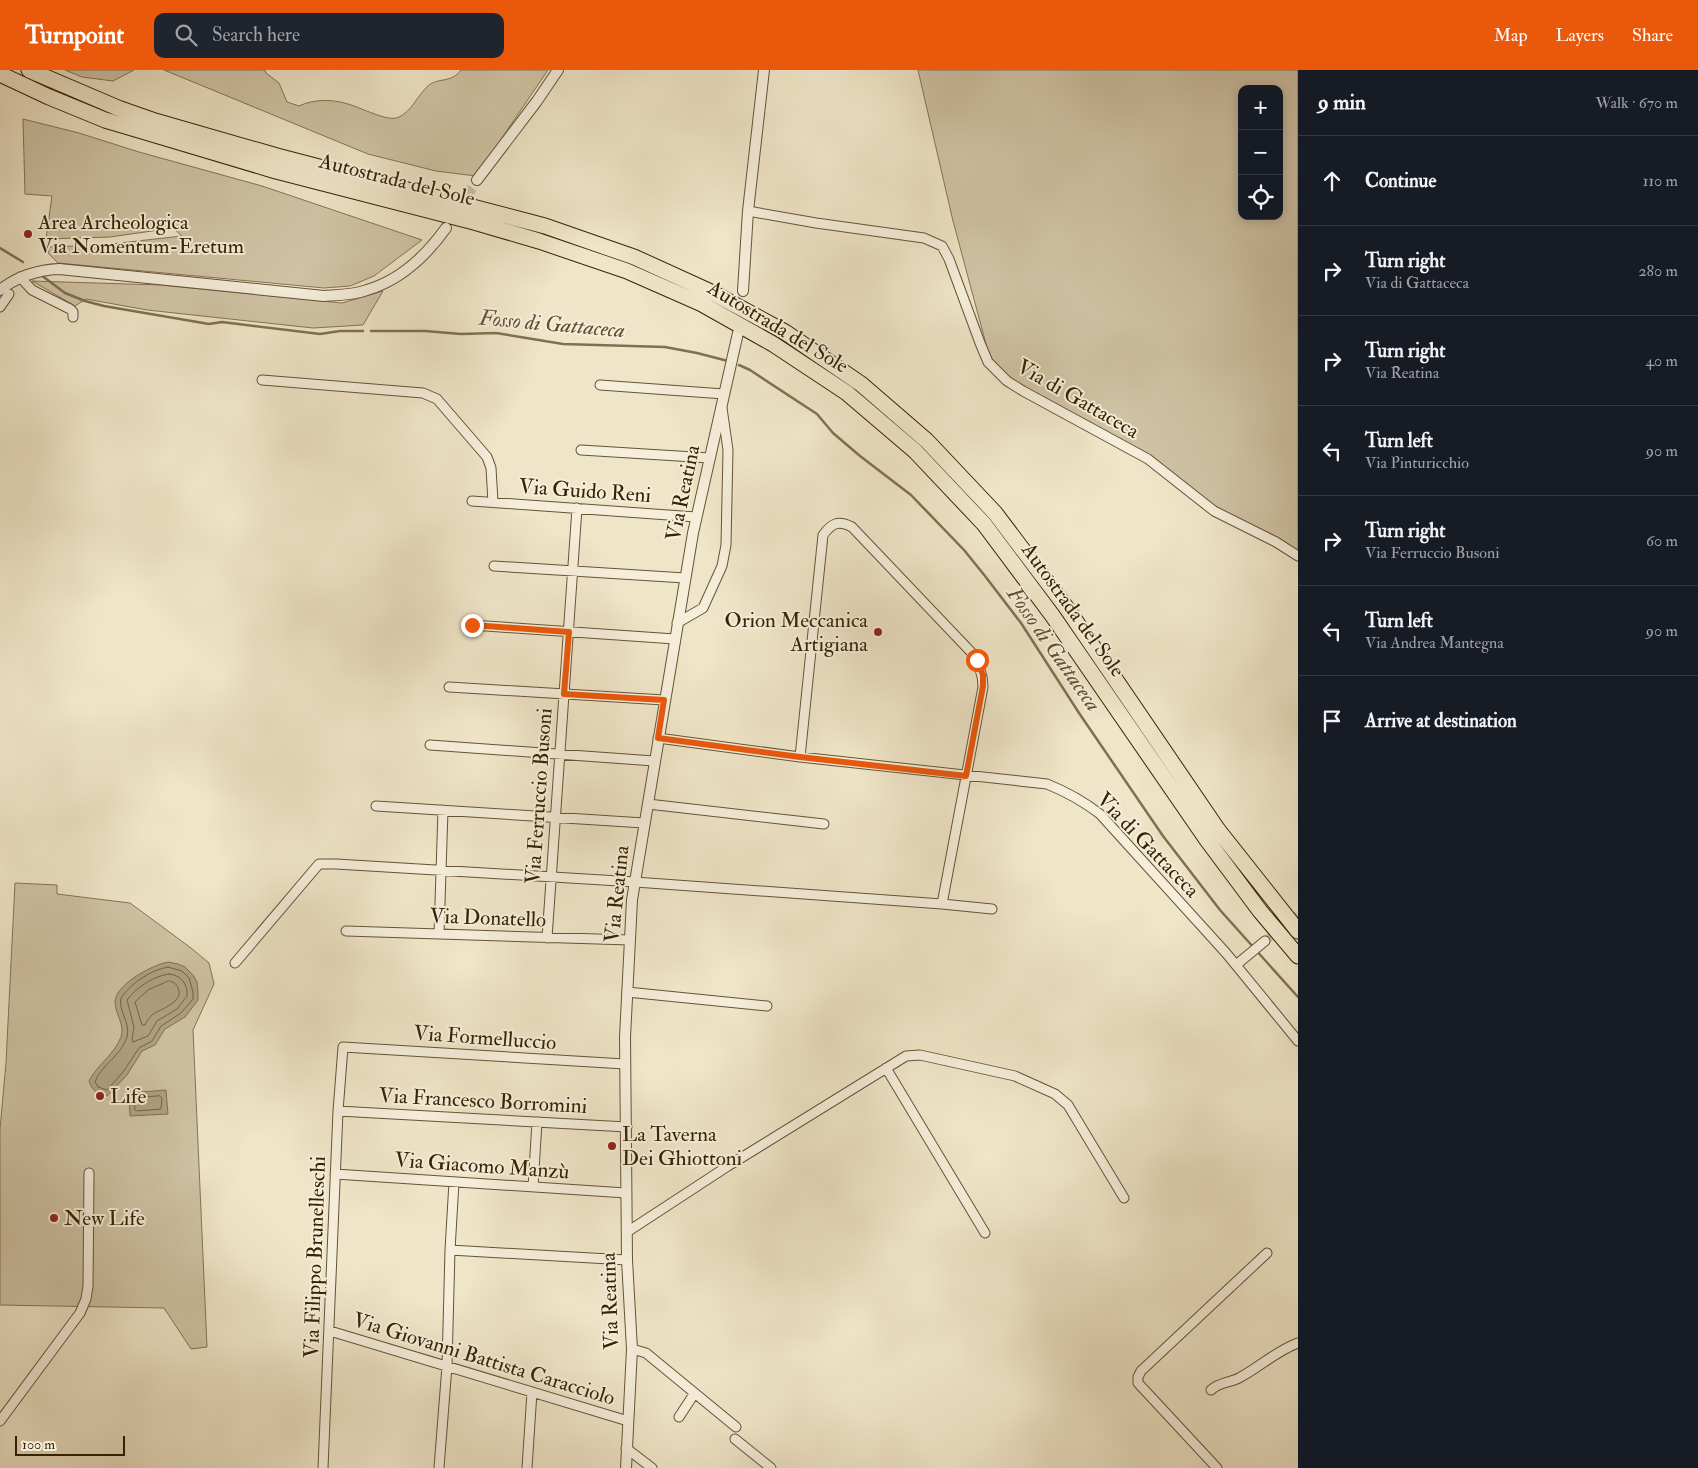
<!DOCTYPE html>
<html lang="en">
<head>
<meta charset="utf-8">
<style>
  body { margin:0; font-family:"IM FELL Double Pica",serif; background:#20242c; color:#f1f3f6 }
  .controls { position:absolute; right:15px; top:15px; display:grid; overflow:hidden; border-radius:10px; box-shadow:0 2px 12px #0003 }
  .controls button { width:45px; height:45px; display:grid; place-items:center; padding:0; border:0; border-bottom:1px solid #363941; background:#171b24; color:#f1f3f6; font:25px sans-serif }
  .scale { position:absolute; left:15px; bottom:12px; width:110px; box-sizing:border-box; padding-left:5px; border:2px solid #372302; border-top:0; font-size:14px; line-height:18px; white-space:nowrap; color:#372302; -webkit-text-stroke:4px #f5eedb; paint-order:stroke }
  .stop { position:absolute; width:15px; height:15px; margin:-11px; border:4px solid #ea580c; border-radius:50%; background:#fff }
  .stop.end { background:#ea580c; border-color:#fff; box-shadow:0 1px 5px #0008 }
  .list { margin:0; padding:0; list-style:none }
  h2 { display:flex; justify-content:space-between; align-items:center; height:65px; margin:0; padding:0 20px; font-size:21px }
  h2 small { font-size:16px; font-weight:400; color:#9ea1a6 }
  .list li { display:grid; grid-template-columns:32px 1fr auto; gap:15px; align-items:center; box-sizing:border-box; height:90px; padding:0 20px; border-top:1px solid #363941 }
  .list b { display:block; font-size:19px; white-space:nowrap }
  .list p { margin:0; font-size:16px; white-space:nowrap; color:#9ea1a6 }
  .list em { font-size:16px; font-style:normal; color:#9ea1a6 }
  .icon { flex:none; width:28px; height:28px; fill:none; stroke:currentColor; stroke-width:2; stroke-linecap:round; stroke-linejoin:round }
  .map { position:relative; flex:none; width:1298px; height:1398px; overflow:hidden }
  header { display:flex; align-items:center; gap:30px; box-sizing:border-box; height:70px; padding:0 25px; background:#ea580c; color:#fff }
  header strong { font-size:24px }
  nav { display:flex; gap:28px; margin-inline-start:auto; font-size:18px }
  .search { width:350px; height:45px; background:#20242c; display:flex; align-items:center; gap:12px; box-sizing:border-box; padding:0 18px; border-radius:10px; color:#9ea1a6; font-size:19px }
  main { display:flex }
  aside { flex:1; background:#171b24 }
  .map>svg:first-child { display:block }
  .green { fill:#d0c4a6; stroke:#847454; fill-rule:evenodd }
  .water { fill:#b0a385; stroke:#807051 }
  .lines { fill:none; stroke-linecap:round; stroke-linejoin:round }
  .shore { stroke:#746344; stroke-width:1 }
  .stream { stroke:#807051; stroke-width:2.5 }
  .minor-tunnel { stroke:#cabea0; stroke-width:9; stroke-dasharray:9 4.5; stroke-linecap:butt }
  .tertiary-tunnel { stroke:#cabea0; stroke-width:10; stroke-dasharray:10 5; stroke-linecap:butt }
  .minor-casing { stroke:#655434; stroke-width:11 }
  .tertiary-casing { stroke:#655434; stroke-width:12 }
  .motorway-casing { stroke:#372302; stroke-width:17 }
  .minor { stroke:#f5eedb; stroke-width:9 }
  .tertiary { stroke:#f5eedb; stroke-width:10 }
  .motorway { stroke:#efe5c8; stroke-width:15 }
  .route { stroke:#ea580c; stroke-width:6 }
  .poi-dot { fill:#8f2418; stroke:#f5eedb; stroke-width:2 }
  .labels { text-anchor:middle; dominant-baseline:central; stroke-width:4; stroke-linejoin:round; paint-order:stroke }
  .street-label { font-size:21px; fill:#372302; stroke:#f5eedb }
  .poi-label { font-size:21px; fill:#372302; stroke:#f5eedb; text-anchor:start }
  .water-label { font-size:22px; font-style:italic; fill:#615030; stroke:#f5eedb }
</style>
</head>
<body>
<header>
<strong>Turnpoint</strong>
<div class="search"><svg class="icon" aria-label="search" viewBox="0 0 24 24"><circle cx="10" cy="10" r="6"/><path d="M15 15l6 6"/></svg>Search here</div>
<nav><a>Map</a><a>Layers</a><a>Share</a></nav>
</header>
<main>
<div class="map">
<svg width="1298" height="1398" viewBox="0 0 1298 1398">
  <rect width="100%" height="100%" fill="#efe5c8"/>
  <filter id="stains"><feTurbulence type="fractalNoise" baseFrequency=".004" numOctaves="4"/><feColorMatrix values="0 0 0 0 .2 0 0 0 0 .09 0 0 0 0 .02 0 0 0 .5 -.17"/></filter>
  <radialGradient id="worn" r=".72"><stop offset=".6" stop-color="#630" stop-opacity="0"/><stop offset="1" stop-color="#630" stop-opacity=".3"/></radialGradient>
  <path class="green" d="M65 0H134L113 11 82 7Z
    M164 0H265L266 3 279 13 287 32 299 36C314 29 332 29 348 34 360 37 389 53 399 47 412 41 417 26 428 16 437 7 451 14 461 0H548L476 106 436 101 368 84Z
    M918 0H1298V485L1202 430 1184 412 1007 308 990 289 953 151ZM1242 19H1279V146H1242Z
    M23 49 79 63 139 82 262 116 422 170 374 206 350 216 324 218 58 193 48 183 49 177 102 175 182 166 173 158 110 167 46 169 52 126 25 124Z
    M32 211 161 215 342 233 383 221 363 255 313 258 147 240 86 229 75 236Z
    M15 813 57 815V824L130 833 191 878 209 893 214 914 193 960 207 1277 191 1279 164 1238 0 1235V1059L6 993Z"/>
  <path class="water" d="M168 892 178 894 185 897 193 905 197 912 198 922V930L185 947 165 959 155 975 142 981 127 1005 107 1026C98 1024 92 1021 89 1011 97 995 114 985 121 967 125 955 116 945 115 933 114 915 152 895 168 892Z
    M166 1020 168 1044 130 1046 129 1023Z"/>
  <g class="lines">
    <path class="shore" d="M168 897 182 901 189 908 193 922V929L181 943 161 956 152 971 139 978 123 1002 107 1020 98 1017 95 1012C101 995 121 986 127 967 131 953 118 941 121 928 131 913 151 900 168 897Z
      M169 904C181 905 188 914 187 926L177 939 157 951 148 966 133 972 132 970 134 957 127 930C136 918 153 906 169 904Z
      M169 911C173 912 176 913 178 918 185 932 160 939 152 945 149 948 147 951 145 955H142L135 932 148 920Z
      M160 1026 162 1028 161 1039 137 1041 135 1040 134 1030 136 1028Z"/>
    <path class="stream" d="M0 178 23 192
      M41 205 65 223 85 231 104 236 209 254 222 252 320 264 340 261H363
      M371 261H425L461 264 496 263 563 274 665 277 697 283 728 291
      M739 295 750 300 817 344 833 363 860 386 911 425 964 480 985 506 1021 553 1079 643 1163 766 1220 840 1298 927"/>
    <path class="minor-tunnel" d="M1265 871 1298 845"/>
    <path class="tertiary-tunnel" d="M459 139 477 110"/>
    <defs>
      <path id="minor" d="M748 141 816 153 924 168 942 176 949 189 980 273 988 292 1007 311 1023 321 1148 389 1214 441 1276 472 1298 486
        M20 207 32 220 70 239 73 242V247
        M0 237 9 224
        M262 310 423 323 437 329 487 387 491 398 493 432
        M600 315 724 324
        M581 380 710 388
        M472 431 696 447
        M494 496 685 508
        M677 553 703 538 722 496 726 475 728 380 722 338
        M472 555 675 569
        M449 617 664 630
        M658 668 800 687 1047 714C1067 722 1083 731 1100 744L1226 883 1298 971
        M430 675 654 691
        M648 734 824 754
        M376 736 644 753
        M942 834 992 839
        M346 861 630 870
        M439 864 443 740
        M547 868 577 438
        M235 893 319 794H336L635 812 942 834 983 617C983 603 979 593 971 582L852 457C838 450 832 453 823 465L800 687
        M1236 895 1265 871
        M627 922 767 936
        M886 998 985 1163
        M338 1041 627 1057
        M335 1104 626 1123
        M533 1117 537 1052
        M627 1162 728 1096 906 986 920 985 1015 1006 1055 1024 1068 1035 1124 1128
        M450 1180 627 1190
        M330 1261 628 1351
        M632 1279 646 1283 736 1357
        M1211 1320C1219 1312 1229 1313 1239 1308 1260 1297 1276 1281 1298 1273
        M679 1347 694 1324
        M0 1351 80 1243 86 1229 88 1216 89 1103
        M735 1369 771 1398
        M626 1378 652 1398
        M323 1398 338 1041 343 977 625 994
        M439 1398 447 1296 450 1180 454 1112
        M527 1398 532 1322
        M1217 1398 1138 1313V1307L1141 1301 1267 1183"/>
      <path id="tertiary" d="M477 110 537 31 558 0
        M0 220C18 206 36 200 59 199L324 226C338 225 354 225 367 220 401 210 426 186 446 158
        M743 221 748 141 764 0
        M626 1398 632 1279 627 1190 625 967 632 830 693 463 738 263"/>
      <path id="motorway" d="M29 0 118 38 155 51 277 86 545 156 634 187 711 222 785 262 861 314 927 371 995 443 1066 537 1218 760 1298 861
        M0 4 49 27 105 50 149 63 276 101 474 152 539 171 627 201 702 234 773 274 847 323 915 381 984 454 1052 545 1207 770 1260 841 1298 886"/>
    </defs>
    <use href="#minor" class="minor-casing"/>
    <use href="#tertiary" class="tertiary-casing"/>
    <use href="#motorway" class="motorway-casing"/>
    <use href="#minor" class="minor"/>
    <use href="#tertiary" class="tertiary"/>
    <use href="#motorway" class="motorway"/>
  </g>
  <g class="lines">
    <path class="route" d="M472 555 569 562 564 624 664 630 658 668 800 687 966 706 983 616V605L977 590"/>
  </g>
  <g class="poi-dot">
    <circle cx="28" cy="164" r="5"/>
    <circle cx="878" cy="562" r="5"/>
    <circle cx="100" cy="1026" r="5"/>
    <circle cx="612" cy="1076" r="5"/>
    <circle cx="54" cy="1148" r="5"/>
  </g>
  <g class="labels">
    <g class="street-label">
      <text transform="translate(397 110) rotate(14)">Autostrada del Sole</text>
      <text transform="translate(778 257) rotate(31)">Autostrada del Sole</text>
      <text transform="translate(1078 329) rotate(30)">Via di Gattaceca</text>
      <text transform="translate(585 421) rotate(4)">Via Guido Reni</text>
      <text transform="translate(683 423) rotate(-78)">Via Reatina</text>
      <text transform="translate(1073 540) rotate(54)">Autostrada del Sole</text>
      <text transform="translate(539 726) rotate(-86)">Via Ferruccio Busoni</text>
      <text transform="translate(1148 775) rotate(46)">Via di Gattaceca</text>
      <text transform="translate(617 824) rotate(-84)">Via Reatina</text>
      <text transform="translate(488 848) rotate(2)">Via Donatello</text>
      <text transform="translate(485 968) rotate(4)">Via Formelluccio</text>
      <text transform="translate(483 1031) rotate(3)">Via Francesco Borromini</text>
      <text transform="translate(482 1096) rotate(4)">Via Giacomo Manzù</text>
      <text transform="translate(315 1187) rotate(-88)">Via Filippo Brunelleschi</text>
      <text transform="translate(610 1231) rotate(-92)">Via Reatina</text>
      <text transform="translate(484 1289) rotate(17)">Via Giovanni Battista Caracciolo</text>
    </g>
    <g class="poi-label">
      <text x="38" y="152">Area Archeologica<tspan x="38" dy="24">Via Nomentum-Eretum</tspan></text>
      <text x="868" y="550" text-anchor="end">Orion Meccanica<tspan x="868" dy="24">Artigiana</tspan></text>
      <text x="110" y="1026">Life</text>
      <text x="622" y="1064">La Taverna<tspan x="622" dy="24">Dei Ghiottoni</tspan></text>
      <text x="64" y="1148">New Life</text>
    </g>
    <g class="water-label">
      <text transform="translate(552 254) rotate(5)">Fosso di Gattaceca</text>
      <text transform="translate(1054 579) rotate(55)">Fosso di Gattaceca</text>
    </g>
  </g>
  <rect width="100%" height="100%" filter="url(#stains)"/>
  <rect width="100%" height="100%" fill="url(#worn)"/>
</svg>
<div class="controls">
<button>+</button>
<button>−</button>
<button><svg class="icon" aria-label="locate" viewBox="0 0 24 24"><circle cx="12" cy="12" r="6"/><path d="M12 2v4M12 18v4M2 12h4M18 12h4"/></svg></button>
</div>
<div class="scale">100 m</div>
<div class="stop" style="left:977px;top:590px"></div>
<div class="stop end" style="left:472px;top:555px"></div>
</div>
<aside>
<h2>9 min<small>Walk · 670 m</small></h2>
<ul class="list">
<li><svg class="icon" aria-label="ahead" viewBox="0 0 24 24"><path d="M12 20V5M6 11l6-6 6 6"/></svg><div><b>Continue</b></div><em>110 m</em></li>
<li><svg class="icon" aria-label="right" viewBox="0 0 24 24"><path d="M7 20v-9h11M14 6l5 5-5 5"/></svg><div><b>Turn right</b><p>Via di Gattaceca</p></div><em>280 m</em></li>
<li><svg class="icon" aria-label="right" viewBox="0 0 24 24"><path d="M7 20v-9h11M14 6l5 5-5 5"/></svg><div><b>Turn right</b><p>Via Reatina</p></div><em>40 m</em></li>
<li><svg class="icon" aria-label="left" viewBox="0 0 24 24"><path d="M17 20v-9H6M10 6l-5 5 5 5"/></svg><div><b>Turn left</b><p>Via Pinturicchio</p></div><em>90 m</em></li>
<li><svg class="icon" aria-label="right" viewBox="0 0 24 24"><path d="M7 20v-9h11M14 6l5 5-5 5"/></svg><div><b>Turn right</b><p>Via Ferruccio Busoni</p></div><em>60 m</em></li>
<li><svg class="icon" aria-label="left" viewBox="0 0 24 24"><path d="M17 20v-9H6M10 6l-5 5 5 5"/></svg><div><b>Turn left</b><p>Via Andrea Mantegna</p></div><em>90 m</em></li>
<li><svg class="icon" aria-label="arrive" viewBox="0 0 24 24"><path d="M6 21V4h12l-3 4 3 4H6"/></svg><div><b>Arrive at destination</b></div></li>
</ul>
</aside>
</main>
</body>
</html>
